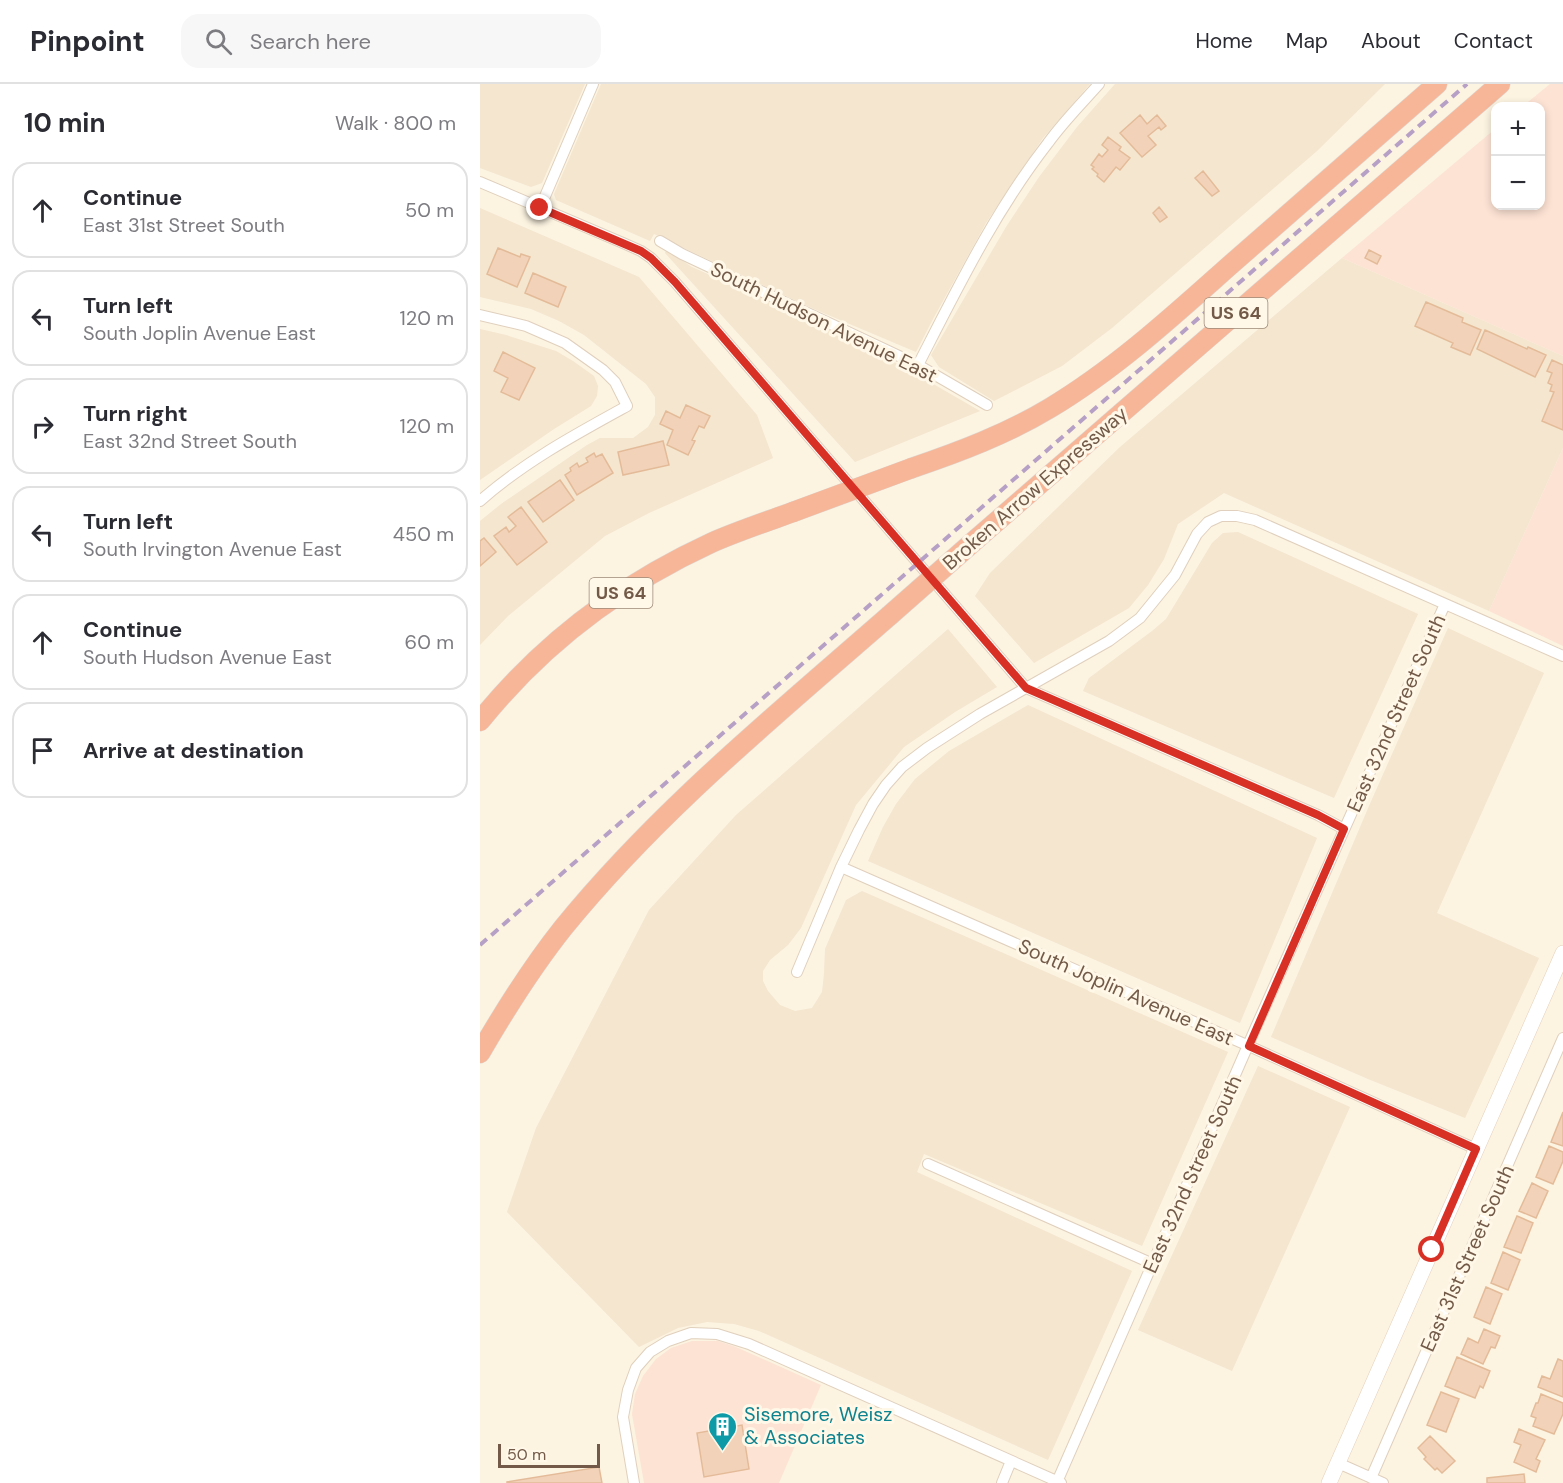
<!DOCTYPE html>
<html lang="en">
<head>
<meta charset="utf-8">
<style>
  body { margin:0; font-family:"DM Sans",sans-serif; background:#f7f7f7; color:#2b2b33 }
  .controls { position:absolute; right:18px; top:18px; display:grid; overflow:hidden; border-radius:12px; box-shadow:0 3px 9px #0003 }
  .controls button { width:54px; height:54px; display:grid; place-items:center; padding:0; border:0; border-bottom:2px solid #e1e1e2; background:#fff; color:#2b2b33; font:30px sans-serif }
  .scale { position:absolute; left:18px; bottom:15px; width:102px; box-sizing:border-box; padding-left:6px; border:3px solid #735a48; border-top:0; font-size:16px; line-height:21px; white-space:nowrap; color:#735a48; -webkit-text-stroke:4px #fff7e7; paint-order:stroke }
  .stop { position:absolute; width:18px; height:18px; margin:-14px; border:4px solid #d93025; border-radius:50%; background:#fff }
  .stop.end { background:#d93025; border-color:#fff; box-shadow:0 2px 6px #0008 }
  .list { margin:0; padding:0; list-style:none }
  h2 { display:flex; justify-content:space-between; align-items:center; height:78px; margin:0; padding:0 24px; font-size:26px }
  h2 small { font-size:20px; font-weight:400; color:#7c7c81 }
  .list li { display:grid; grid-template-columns:39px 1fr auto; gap:18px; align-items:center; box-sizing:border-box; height:96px; margin:0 12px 12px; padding:0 12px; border:2px solid #e1e1e2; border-radius:18px }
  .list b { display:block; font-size:22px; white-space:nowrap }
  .list p { margin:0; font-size:20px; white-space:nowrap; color:#7c7c81 }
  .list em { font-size:20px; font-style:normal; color:#7c7c81 }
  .icon { flex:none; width:33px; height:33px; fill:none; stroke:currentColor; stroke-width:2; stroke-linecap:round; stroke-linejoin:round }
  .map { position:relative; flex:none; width:1083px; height:1399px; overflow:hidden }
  header { display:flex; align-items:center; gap:36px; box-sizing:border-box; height:84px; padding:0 30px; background:#fff; border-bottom:2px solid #e1e1e2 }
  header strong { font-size:28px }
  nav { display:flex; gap:33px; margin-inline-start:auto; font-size:21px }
  .search { width:420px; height:54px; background:#f7f7f7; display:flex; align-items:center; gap:15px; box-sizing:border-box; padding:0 21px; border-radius:18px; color:#7c7c81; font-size:22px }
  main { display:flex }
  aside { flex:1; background:#fff }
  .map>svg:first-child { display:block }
  .residential { fill:#f4e6cf }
  .commercial { fill:#fde3d4 }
  .building { fill:#f2d3b9; stroke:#e4bb99; stroke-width:1.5 }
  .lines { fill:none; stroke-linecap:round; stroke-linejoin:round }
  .minor-casing { stroke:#e0d0bd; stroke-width:12 }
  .secondary-casing { stroke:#e5d1bb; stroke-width:16 }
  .motorway-casing { stroke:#ddd7d3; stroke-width:21 }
  .minor { stroke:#fff; stroke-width:10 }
  .secondary { stroke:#fff; stroke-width:15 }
  .motorway { stroke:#f7b697; stroke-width:20 }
  .rail { stroke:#b6a0c5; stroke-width:4; stroke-dasharray:9 6; stroke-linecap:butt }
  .motorway-bridge-casing { stroke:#ddd7d3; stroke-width:21; stroke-linecap:butt }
  .motorway-bridge { stroke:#f7b697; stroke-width:20 }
  .route { stroke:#d93025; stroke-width:8 }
  .labels { text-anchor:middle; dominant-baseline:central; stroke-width:6; stroke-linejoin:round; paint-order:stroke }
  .shield { fill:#fff7e7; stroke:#9d8978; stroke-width:1.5 }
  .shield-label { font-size:18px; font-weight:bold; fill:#735a48 }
  .street-label { font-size:20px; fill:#735a48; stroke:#fff7e7 }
  .culture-label { font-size:20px; fill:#0d838f; stroke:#fff7e7; text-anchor:start }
</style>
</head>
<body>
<header>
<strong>Pinpoint</strong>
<div class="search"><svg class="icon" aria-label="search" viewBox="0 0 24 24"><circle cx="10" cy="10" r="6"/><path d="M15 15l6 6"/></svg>Search here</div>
<nav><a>Home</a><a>Map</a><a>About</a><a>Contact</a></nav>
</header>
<main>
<aside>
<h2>10 min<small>Walk · 800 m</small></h2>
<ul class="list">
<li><svg class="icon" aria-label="ahead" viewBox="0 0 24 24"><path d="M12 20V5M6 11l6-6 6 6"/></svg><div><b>Continue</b><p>East 31st Street South</p></div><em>50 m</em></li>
<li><svg class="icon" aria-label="left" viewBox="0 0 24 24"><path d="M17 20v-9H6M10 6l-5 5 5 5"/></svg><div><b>Turn left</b><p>South Joplin Avenue East</p></div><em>120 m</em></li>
<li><svg class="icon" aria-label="right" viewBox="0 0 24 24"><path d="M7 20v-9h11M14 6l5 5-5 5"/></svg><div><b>Turn right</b><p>East 32nd Street South</p></div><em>120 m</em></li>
<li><svg class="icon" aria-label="left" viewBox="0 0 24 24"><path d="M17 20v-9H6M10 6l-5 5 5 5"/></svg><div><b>Turn left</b><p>South Irvington Avenue East</p></div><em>450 m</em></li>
<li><svg class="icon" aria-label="ahead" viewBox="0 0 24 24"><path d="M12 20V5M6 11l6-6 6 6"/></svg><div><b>Continue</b><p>South Hudson Avenue East</p></div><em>60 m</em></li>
<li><svg class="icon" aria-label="arrive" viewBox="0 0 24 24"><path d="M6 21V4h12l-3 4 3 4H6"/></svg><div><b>Arrive at destination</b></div></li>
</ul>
</aside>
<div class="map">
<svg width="1083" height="1399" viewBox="0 0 1083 1399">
  <rect width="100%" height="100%" fill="#fcf3e1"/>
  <path class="residential" d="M0 0H105L62 99 51 103 0 84Z
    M121 0H610L563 54 506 139 453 235 436 268 334 225 174 150 170 157 76 116 74 110Z
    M635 0H905L837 67 632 244 582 282 514 317 459 283 451 271 526 143 559 93 597 43Z
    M0 124 159 193 277 331 293 374 169 429 125 452 28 532 0 561V437L21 420 107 361 120 354H153L168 343 175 331V313L166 300 104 251 79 237 51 225 0 213Z
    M186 166 212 183 333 237 422 282 500 327 375 378 185 169Z
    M862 174 1083 272V364L1009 527 744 409 698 440 684 475 668 501 649 524 554 579 495 512 510 489 640 363Z
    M0 245 26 251 76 267 93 277 114 292 118 302 117 312 111 322 74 345 0 396Z
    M758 448 938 530 854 714 603 607 609 594 672 547 686 535 732 459 743 449Z
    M968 544 1064 589 957 829 1059 874 985 1034 888 995 791 953 889 722Z
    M468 545 517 603 475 628 424 663 376 721 321 844 308 861 290 876 283 887V897L288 907 300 921 315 927 332 924 342 908 344 890 345 865 366 816 382 807 748 968 662 1162 444 1070 437 1088 652 1187 568 1376 279 1247 254 1240 227 1238 198 1244 159 1263 27 1128 56 1044 169 826 256 731Z
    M548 621 837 754 760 939 388 777 403 743 416 720 435 695 469 667Z
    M778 982 870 1023 752 1287 658 1246Z"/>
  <path class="commercial" d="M1070 0H1083V272L862 174 1015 45 1016 122H1060V22H1043Z
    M1083 364V562L1009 527Z
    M212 1257H238L256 1263 341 1301 299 1399H164L152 1330 155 1310 163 1292 176 1275 191 1264Z"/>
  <path class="building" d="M660 31 667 40 677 31 686 42 681 46 679 43 668 52 676 61 662 73 640 49Z
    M628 53 641 63 639 66 650 74 640 86 636 83 624 98 617 92 618 90 612 85 614 83 611 81 619 70 622 73 628 66 622 61Z
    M723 87 739 107 732 112 715 94Z
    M679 123 687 133 680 138 673 129Z
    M18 164 40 173 41 170 50 173 37 203 7 190Z
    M889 166 901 172 897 180 885 174Z
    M53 189 86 203 78 223 45 209Z
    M946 218 983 234 982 238 1001 246 990 271 971 263 973 259 935 242Z
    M1005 246 1047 265 1048 263 1066 271 1055 293 997 265Z
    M23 268 55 284 39 316 21 308 28 294 14 287Z
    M1072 276 1083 281V346L1062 337 1074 308 1070 307 1072 301 1068 299 1072 289 1067 287Z
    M206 321 230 332 224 344 219 342 212 356 215 357 208 371 187 361 193 346 180 340 186 327 200 334Z
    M183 357 189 381 143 391 138 368Z
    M114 369 116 373 122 370 133 389 97 411 85 391 91 387 90 384 97 379 99 383 108 378 106 374Z
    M80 396 94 416 63 438 48 418Z
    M41 423 67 458 37 481 14 452 26 443 29 448 36 442 28 433Z
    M4 454 16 468 0 482V457Z
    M1083 1028V1062L1071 1058Z
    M1069 1062 1083 1068V1077L1073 1100 1056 1093Z
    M1052 1099 1068 1107 1056 1134 1039 1127Z
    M1037 1132 1053 1139 1041 1169 1024 1163Z
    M1023 1168 1040 1176 1028 1206 1011 1199Z
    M1006 1203 1022 1210 1010 1240 994 1233Z
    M1004 1245 1020 1252 1015 1264 1011 1263 1003 1280 981 1270 988 1254 998 1259Z
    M977 1273 1010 1287 1003 1304 1000 1302 995 1314 965 1302Z
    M1078 1275 1083 1277V1313L1058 1303 1062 1292 1070 1295Z
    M961 1308 979 1315 966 1348 947 1341Z
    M1061 1310 1083 1319V1330L1074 1350 1053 1342 1056 1334 1051 1332 1056 1319H1058Z
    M262 1341 269 1385 224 1393 217 1349Z
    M1039 1345 1065 1356 1056 1375 1060 1377 1056 1388 1034 1378 1041 1361 1034 1358Z
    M950 1352 975 1377 962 1389 957 1384 955 1386 944 1375 946 1373 938 1364Z
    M119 1383 122 1399H27V1398Z
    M1044 1390 1045 1399H1007V1394Z"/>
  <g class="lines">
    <defs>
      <path id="minor" d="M0 98 143 159 161 167 171 174 195 198 546 604 838 731 864 745
        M60 124 113 0
        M180 157 202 170 438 281 507 321
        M0 231 46 242 85 259 123 286 135 298 147 322C96 350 44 378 0 417
        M438 281C477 205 515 127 568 59 583 38 602 19 619 0
        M361 783 769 962 996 1065
        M317 888 361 783 379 746 393 720 406 701 422 683 447 664 500 630 629 557 660 534 695 491 717 450 728 438 741 432H757L775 436 1083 572
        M448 1080 673 1180
        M858 1379 903 1399
        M891 1394 1083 954
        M577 1398 776 943 965 520
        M154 1399 143 1333 148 1306 156 1284 170 1268 188 1257 211 1249 237 1250 269 1260 581 1399
        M522 1399 531 1377"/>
      <path id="secondary" d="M849 1399 1083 869"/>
      <path id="motorway" d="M432 384C479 368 527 350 570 324 635 285 692 233 748 183 818 122 887 61 957 0
        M493 458 1020 0
        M0 637C62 560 142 500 231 459 258 447 286 438 313 428
        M0 969C25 926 52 883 83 844 178 727 296 631 409 532"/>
    </defs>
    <use href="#minor" class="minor-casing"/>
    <use href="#secondary" class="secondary-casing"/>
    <use href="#motorway" class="motorway-casing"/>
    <use href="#minor" class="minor"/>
    <use href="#secondary" class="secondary"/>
    <use href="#motorway" class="motorway"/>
    <path class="rail" d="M0 861 987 0"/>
    <defs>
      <path id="motorway-bridge" d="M313 428 432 384
        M409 532 493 458"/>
    </defs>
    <use href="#motorway-bridge" class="motorway-bridge-casing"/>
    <use href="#motorway-bridge" class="motorway-bridge"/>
  </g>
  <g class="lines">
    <path class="route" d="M60 124 161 167 171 174 195 198 546 604 838 731 864 745 769 962 996 1065 952 1166"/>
  </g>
  <defs>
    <symbol id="building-pin" viewBox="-11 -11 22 30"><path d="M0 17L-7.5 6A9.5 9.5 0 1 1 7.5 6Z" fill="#0f9aa8" stroke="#fff7e7"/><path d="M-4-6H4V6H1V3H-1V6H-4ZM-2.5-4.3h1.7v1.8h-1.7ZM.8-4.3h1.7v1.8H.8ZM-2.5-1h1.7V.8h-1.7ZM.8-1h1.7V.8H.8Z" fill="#fff"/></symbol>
  </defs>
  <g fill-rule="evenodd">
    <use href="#building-pin" x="226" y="1326" width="33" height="45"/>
  </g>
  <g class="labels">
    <g class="shield">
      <rect x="724.5" y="214" width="63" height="30" rx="4.5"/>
      <rect x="109.5" y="494" width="63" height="30" rx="4.5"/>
    </g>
    <g class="shield-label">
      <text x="756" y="229">US 64</text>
      <text x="141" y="509">US 64</text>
    </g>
    <g class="street-label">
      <text transform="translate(344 238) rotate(26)">South Hudson Avenue East</text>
      <text transform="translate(555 404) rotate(-41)">Broken Arrow Expressway</text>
      <text transform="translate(916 629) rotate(-66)">East 32nd Street South</text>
      <text transform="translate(646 908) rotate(24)">South Joplin Avenue East</text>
      <text transform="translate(712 1090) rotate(-66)">East 32nd Street South</text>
      <text transform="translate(987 1174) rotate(-66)">East 31st Street South</text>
    </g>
    <g class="culture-label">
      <text x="264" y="1330">Sisemore, Weisz<tspan x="264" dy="23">&amp; Associates</tspan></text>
    </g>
  </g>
</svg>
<div class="controls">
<button>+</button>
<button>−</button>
</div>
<div class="scale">50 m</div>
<div class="stop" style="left:952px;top:1166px"></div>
<div class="stop end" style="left:60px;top:124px"></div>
</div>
</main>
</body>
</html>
